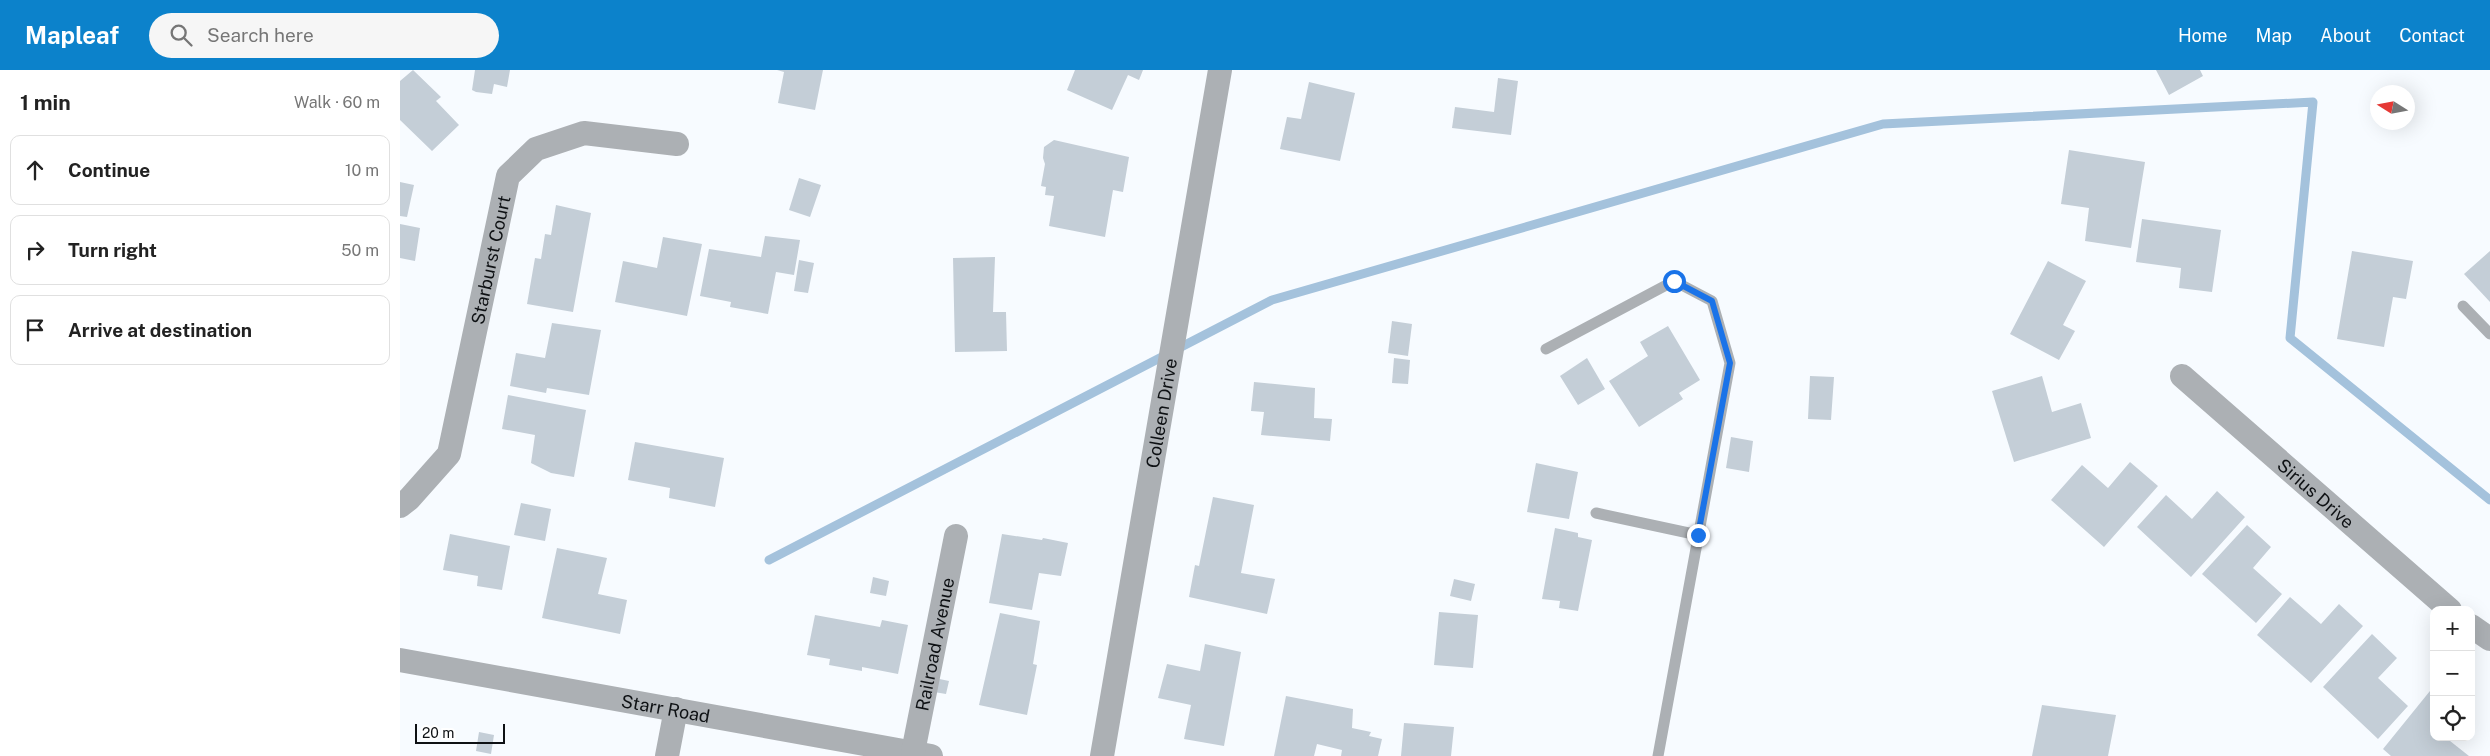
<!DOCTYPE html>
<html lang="en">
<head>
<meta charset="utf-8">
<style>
  body { margin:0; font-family:"Public Sans",sans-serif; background:#f6f6f6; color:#222 }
  .controls { position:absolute; right:15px; bottom:15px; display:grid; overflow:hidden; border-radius:10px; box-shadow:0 5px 20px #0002 }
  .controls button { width:45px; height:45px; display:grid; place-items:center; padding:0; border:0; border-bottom:1px solid #e0e0e0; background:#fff; color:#222; font:25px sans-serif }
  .compass { position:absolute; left:1970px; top:15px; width:45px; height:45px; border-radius:50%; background:#fff; box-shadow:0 5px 20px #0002; rotate:281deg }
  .scale { position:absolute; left:15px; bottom:12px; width:90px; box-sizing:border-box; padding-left:5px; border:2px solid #0e1114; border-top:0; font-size:14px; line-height:18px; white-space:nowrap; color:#0e1114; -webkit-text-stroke:4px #fff; paint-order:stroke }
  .stop { position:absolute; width:15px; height:15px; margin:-11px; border:4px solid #1a73e8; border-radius:50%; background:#fff }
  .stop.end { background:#1a73e8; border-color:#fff; box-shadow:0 1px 5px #0008 }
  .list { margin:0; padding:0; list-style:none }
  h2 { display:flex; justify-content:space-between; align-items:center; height:65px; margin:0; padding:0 20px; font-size:21px }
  h2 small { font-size:16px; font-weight:400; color:#767676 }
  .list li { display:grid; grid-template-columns:32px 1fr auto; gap:15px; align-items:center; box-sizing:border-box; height:70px; margin:0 10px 10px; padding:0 10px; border:1px solid #e0e0e0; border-radius:10px }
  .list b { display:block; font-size:19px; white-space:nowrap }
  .list em { font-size:16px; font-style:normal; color:#767676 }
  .icon { flex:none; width:28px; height:28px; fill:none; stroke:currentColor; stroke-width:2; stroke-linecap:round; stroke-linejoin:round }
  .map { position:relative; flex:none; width:2090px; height:686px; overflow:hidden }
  header { display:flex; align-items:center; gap:30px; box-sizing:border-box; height:70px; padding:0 25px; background:#0c82cb; color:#fff }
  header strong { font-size:24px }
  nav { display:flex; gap:28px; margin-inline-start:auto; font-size:18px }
  .search { width:350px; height:45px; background:#f6f6f6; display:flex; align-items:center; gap:12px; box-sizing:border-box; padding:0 18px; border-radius:28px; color:#767676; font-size:19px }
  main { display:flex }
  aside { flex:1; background:#fff }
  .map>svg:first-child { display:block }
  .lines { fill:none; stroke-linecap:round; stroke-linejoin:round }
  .stream { stroke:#a4c2dc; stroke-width:9 }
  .building { fill:#c4ced7 }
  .lane { stroke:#acb0b4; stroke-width:11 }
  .street { stroke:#acb0b4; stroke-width:24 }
  .route { stroke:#1a73e8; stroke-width:6 }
  .labels { text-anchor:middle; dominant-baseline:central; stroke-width:4.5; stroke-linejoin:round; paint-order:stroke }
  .street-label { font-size:18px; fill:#0e1114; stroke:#fff }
</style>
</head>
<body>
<header>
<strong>Mapleaf</strong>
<div class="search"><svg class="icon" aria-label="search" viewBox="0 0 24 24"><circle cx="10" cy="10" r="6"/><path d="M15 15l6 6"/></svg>Search here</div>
<nav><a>Home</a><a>Map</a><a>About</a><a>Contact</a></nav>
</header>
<main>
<aside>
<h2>1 min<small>Walk · 60 m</small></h2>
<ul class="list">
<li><svg class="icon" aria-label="ahead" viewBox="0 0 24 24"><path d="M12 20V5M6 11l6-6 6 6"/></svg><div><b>Continue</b></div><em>10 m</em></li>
<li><svg class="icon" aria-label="right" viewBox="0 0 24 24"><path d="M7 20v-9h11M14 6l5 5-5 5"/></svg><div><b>Turn right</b></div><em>50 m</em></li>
<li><svg class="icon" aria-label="arrive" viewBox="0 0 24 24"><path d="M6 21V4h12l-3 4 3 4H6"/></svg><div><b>Arrive at destination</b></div></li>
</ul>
</aside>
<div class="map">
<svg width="2090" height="686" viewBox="0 0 2090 686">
  <rect width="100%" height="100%" fill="#f7fbff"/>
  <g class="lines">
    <path class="stream" d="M369 490 872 230 1483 54 1913 32 1890 268 2090 430"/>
  </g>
  <path class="building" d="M13 0 41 27 36 31 59 55 32 81 0 50V11Z
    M75 0H110L107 17 94 14 92 24 76 22 72 20Z
    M377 0H423L415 40 378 33 384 2Z
    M675 0H743L739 10 728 5 712 40 667 20Z
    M1756 0H1800L1803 6 1769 25Z
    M1098 8 1118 11 1111 65 1052 58 1055 37 1094 42Z
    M909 12 955 23 940 91 880 79 887 47 901 49Z
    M654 70 729 87 723 122 713 120 705 167 649 156 654 126 645 125 646 117 641 116 645 94 643 88 644 77Z
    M1669 80 1745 92 1731 178 1685 171 1689 138 1661 134Z
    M399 108 421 115 410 147 389 140Z
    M0 112 14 115 7 147 0 146Z
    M156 135 191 143 173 242 127 234 135 188 141 189 145 164 151 165Z
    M1742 149 1821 160 1812 222 1779 218 1781 198 1736 192Z
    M0 154 20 158 15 191 0 188Z
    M365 166 400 170 394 205 376 202 368 244 330 237 331 232 300 226 309 179 361 187Z
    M263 167 302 174 287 246 215 232 223 191 257 198Z
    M1952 181 2013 191 2006 229 1993 227 1984 277 1937 269Z
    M2090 181V232L2064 204Z
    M595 187 593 242H606L607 281 555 282 553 188Z
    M399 190 414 193 408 223 394 221Z
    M1648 191 1686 211 1663 255 1675 261 1659 290 1610 264Z
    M992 251 1012 254 1008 286 988 283Z
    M152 253 201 260 189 325 147 318 146 323 110 316 116 283 145 288Z
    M1268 256 1300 310 1279 323 1283 329 1239 357 1209 311 1248 286 1240 272Z
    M994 288 1010 290 1008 314 992 313Z
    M1187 288 1205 319 1178 335 1160 306Z
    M1410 306 1434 307 1431 350 1408 349Z
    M1642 306 1652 342 1681 333 1691 368 1614 392 1592 321Z
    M854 312 915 318 914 348 932 349 930 371 861 365 864 342 851 341Z
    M108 325 186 340 174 407 151 403 131 393 135 365 102 359Z
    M1331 367 1353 371 1349 402 1326 398Z
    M235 372 324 388 315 437 269 428 270 418 228 410Z
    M1730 392 1758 416 1704 477 1651 430 1682 395 1708 418Z
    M1136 393 1178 402 1169 449 1127 442Z
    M1817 421 1845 447 1791 507 1737 457 1766 425 1792 449Z
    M813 427 854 435 841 503 875 509 867 544 789 527 795 495 799 496Z
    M121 433 151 439 145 471 114 465Z
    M1847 455 1871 477 1853 498 1882 524 1856 553 1802 504Z
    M1155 458 1178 463V467L1192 470 1178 541 1159 538 1160 531 1142 529Z
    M50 464 110 476 102 520 77 516 78 506 43 500Z
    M602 464 642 470 643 468 668 473 661 506 639 503 632 540 589 533Z
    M157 478 207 488 198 524 227 530 220 564 142 548Z
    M473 507 489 511 486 526 470 523Z
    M1054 509 1075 514 1071 531 1050 526Z
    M1890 527 1921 554 1939 534 1963 556 1911 613 1857 565Z
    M1039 542 1078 545 1073 598 1034 595Z
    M600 543 640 551 633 594 637 595 627 645 579 635Z
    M415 545 480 557 482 550 508 555 498 604 462 597V601L429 595 430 589 407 585Z
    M1972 564 1997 588 1978 608 2008 636 1978 669 1923 617Z
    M805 574 841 582 824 676 784 669 791 635 758 628 767 594 800 601Z
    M530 607 549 611 546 624 528 621Z
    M2034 616V667H2045L2069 686H1991L1983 679Z
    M886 626 953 639 952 658 971 662 969 666 982 669 978 686H941L942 680 917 674 914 686H874Z
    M1642 635 1716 645 1708 686H1632Z
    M1004 653 1054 657 1051 686H1001Z
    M79 662 94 665 91 684 76 681Z"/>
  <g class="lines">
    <path class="lane" d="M2063 236 2090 264
      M1146 279 1274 211 1312 231 1330 293 1258 686
      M1196 443 1298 465"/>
    <g class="street">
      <path id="s1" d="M1782 306 2050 540"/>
      <path id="s2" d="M0 436 9 429 49 384 108 106 136 79 184 63 277 74"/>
      <path d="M2071 556 2090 569"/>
      <path id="s3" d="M0 590 531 686"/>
      <path id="s4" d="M513 682 556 466"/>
      <path d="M267 686 276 639"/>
      <path id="s5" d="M702 686 820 0"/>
    </g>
  </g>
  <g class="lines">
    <path class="route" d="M1274 211 1312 231 1330 293 1298 465"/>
  </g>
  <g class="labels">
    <g class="street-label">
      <text stroke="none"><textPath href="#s2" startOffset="270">Starburst Court</textPath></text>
      <text stroke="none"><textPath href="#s5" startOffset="348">Colleen Drive</textPath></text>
      <text stroke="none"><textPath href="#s1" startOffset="178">Sirius Drive</textPath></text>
      <text stroke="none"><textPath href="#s4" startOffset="110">Railroad Avenue</textPath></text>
      <text stroke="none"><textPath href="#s3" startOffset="270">Starr Road</textPath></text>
    </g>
  </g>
</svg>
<div class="controls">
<button>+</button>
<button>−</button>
<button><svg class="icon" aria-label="locate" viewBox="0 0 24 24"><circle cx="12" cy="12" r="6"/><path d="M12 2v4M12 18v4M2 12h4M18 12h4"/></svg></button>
</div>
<svg class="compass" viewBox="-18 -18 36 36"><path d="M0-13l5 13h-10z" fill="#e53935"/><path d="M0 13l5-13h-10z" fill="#767676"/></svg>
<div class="scale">20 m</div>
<div class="stop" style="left:1274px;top:211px"></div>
<div class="stop end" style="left:1298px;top:465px"></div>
</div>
</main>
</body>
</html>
